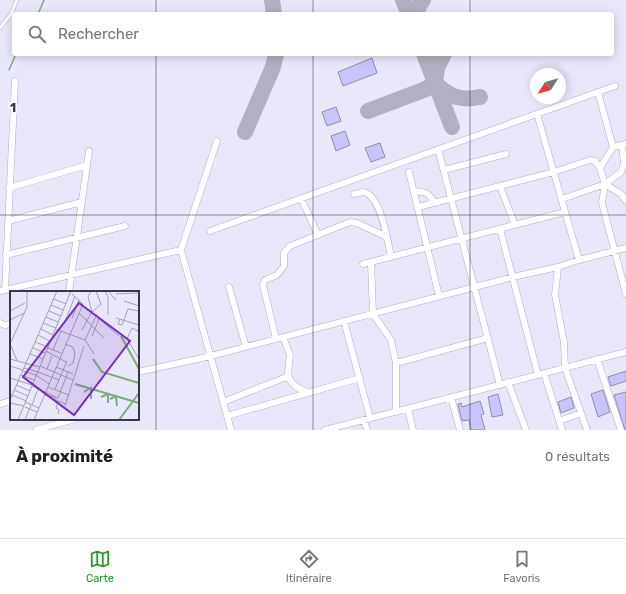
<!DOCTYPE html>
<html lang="fr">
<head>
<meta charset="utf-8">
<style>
  body { margin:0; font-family:Rubik,sans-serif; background:#f2f2f2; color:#202124 }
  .compass { position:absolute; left:530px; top:68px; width:36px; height:36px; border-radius:50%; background:#fff; box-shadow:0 2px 10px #0003; rotate:233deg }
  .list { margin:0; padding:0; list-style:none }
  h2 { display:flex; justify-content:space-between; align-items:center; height:52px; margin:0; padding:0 16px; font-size:17px }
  h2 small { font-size:13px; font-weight:400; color:#757577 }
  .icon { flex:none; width:22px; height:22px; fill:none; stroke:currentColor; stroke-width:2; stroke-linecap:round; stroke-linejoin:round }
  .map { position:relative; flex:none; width:626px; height:430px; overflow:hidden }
  .search { position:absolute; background:#fff; box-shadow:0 2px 10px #0003; left:12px; right:12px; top:12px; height:44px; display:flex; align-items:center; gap:10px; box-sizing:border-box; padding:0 14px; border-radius:4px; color:#757577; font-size:15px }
  .sheet { height:108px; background:#fff }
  nav { display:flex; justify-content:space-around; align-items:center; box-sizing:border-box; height:56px; border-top:1px solid #e0e0e0; background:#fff; font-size:11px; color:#757577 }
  nav a { display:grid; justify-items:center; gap:2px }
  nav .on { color:#239929 }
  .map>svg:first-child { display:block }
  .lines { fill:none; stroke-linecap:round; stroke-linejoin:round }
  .stream { stroke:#79af77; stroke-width:1.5 }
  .taxiway { stroke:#b1b0c0; stroke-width:16 }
  .building { fill:#c9c4fd; stroke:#8f8daa }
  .service-casing { stroke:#adaac9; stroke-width:4 }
  .minor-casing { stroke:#adaac9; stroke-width:7 }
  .service { stroke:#fff; stroke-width:3 }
  .minor { stroke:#fff; stroke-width:6 }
  .grid { fill:none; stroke:#383743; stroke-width:1; stroke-opacity:0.55 }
  .inset-river { fill:none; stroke:#79af77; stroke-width:2 }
  .inset-road { fill:none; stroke:#a2a1b1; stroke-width:1 }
  .view { fill:#7b2cbf; fill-opacity:0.15; stroke:#7b2cbf; stroke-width:2 }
  .inset-edge { fill:none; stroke:#383743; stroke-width:2 }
  .grid-label { font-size:13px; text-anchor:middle; font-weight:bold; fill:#383743; stroke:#f7f7fd; stroke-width:4; stroke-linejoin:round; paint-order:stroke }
</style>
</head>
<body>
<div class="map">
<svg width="626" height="430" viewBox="0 0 626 430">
  <rect width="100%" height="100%" fill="#e9e8fb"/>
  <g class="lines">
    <path class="stream" d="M38 14 44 0
      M9 70 16 54"/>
    <path class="taxiway" d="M272 0 274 14
      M403 0 409 14
      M416 14 420 4 423 0
      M424 54 452 127
      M444 54 437 68 435 83C450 97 460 101 480 97
      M368 111 426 89 435 83
      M245 132 273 67 276 54"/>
  </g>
  <path class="building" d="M372 58 377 73 343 86 338 72Z
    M336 107 341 121 327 126 322 112Z
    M345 131 350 145 336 151 331 136Z
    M380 143 385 157 371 162 365 148Z
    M626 371V381L611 386 608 377Z
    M603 390 610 412 598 417 591 394Z
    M626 392V430H625L614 395Z
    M498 394 503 415 492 417 488 397Z
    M571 397 574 408 561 413 558 402Z
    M480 401 484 414 481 415 485 430H471L469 420 462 421 458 404 461 403 462 407Z"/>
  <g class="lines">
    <defs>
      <path id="service" d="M0 28 11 14 17 0"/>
      <path id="minor" d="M598 92 613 147 626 144
        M537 114 579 260
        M217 141 181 250 231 430
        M622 145 624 164 621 172 605 184 621 194 626 201
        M438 149 500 385
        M600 168 613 147
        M444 170 506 154
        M409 172 439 296
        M500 186 515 225
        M9 188 87 165
        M414 191C426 192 428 192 435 203
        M354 194C357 194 361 192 363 192 381 194 388 243 391 257
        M301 198 318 235
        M562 199 605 184
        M418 207 554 172 590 160 595 161 600 168 605 184 602 203 626 294
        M8 221 82 202
        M500 229 538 375
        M210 231 615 86
        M6 255 125 226
        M371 262 373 314 391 340 396 363V412
        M363 264 565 212
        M558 267 555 295 564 342 565 368 587 430
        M229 287 246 347
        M5 290 15 81
        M0 291 181 250
        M69 292 89 151
        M344 321 370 418
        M0 323 5 325 11 324
        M283 337 290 355 288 373 289 379 295 386 308 393
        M276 339 263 285 265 280 277 275 284 266V253L290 246 350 222 357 223 387 237
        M597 359 621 430
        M396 363 488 338
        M138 372 211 356 513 277 558 267 579 260 626 248
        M544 373 562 430
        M508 382 526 430
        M451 397 460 430
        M223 402 289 376
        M0 404 11 401
        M408 409 413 430
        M227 416 360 378
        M364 420 367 430
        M559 421 581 413
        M36 430 75 419
        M325 430 626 352"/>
    </defs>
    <use href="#service" class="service-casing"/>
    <use href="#minor" class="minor-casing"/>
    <use href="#service" class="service"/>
    <use href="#minor" class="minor"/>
  </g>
  <path class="grid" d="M156 0V14M313 0V14M470 0V14M156 54V430M313 54V430M470 54V430M0 215H626"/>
  <g transform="translate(10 291)">
    <rect width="129" height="129" fill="#e9e8fb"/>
    <path class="inset-river" d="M111 45 129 78M83 68 92 81 129 92M65 93 129 112M74 101 81 97V108M91 106 98 103V112M100 108 106 105 107 115M109 129 129 102"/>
    <path class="inset-road" d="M81 0 78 6 82 21M95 0 98 6V24M98 0 106 9M106 3 129 2M44 8 56 13M114 10 129 15M41 14 53 19M0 20 15 12M39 20 51 25M69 22 94 47M86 25 109 45M36 26 48 31M62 27 69 9M106 27 129 34M56 28 65 5M110 28 108 33 112 34 118 18 129 20M0 29 14 22M33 32 46 37M31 38 43 44M45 38 75 49 84 63M72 39 81 22 91 13 86 0M28 44 40 50M129 44 128 40 122 37 117 48 129 68M82 45 89 28M75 49 87 23M25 51 38 56M0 52 7 70M0 53 17 16V0M55 53 63 56 65 63 63 72 58 75M23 57 35 62M38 57 51 62M43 59 51 40M36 60 56 71M20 63 33 68M0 68 30 76M0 75 13 79M30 75 63 89M46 76 63 83M14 77 28 81M37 78 42 65M13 80 26 84 39 93M28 81 49 89M11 84 24 89M0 87 22 94M6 94 20 100M22 95 48 107 58 81M38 96 59 104M45 98 57 70M4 99 18 105M0 103 16 110M34 104 44 106 48 111M0 109 47 0M15 111 29 117M0 112 14 115M22 114 28 98M55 115 74 55M15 116 27 121M48 123 49 119 46 117 48 110 56 113M8 129 61 0M15 129 21 114M24 129 73 13 62 3"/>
    <path class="view" d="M69 12 120 50 64 124 13 86Z"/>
    <rect width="129" height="129" class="inset-edge"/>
  </g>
  <g class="grid-label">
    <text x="13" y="112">1</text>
  </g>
</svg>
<svg class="compass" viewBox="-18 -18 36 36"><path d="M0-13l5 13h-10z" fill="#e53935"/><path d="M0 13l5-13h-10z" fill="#757577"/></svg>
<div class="search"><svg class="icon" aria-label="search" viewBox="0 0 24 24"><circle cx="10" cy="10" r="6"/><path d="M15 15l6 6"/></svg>Rechercher</div>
</div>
<section class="sheet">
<h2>À proximité<small>0 résultats</small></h2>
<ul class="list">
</ul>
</section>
<nav>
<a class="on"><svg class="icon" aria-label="map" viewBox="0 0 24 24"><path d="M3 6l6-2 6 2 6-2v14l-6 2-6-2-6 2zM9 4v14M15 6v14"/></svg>Carte</a>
<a><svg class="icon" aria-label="directions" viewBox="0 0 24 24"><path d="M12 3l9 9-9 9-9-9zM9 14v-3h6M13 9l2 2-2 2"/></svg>Itinéraire</a>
<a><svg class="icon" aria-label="saved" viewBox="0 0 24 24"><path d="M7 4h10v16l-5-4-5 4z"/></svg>Favoris</a>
</nav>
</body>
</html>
